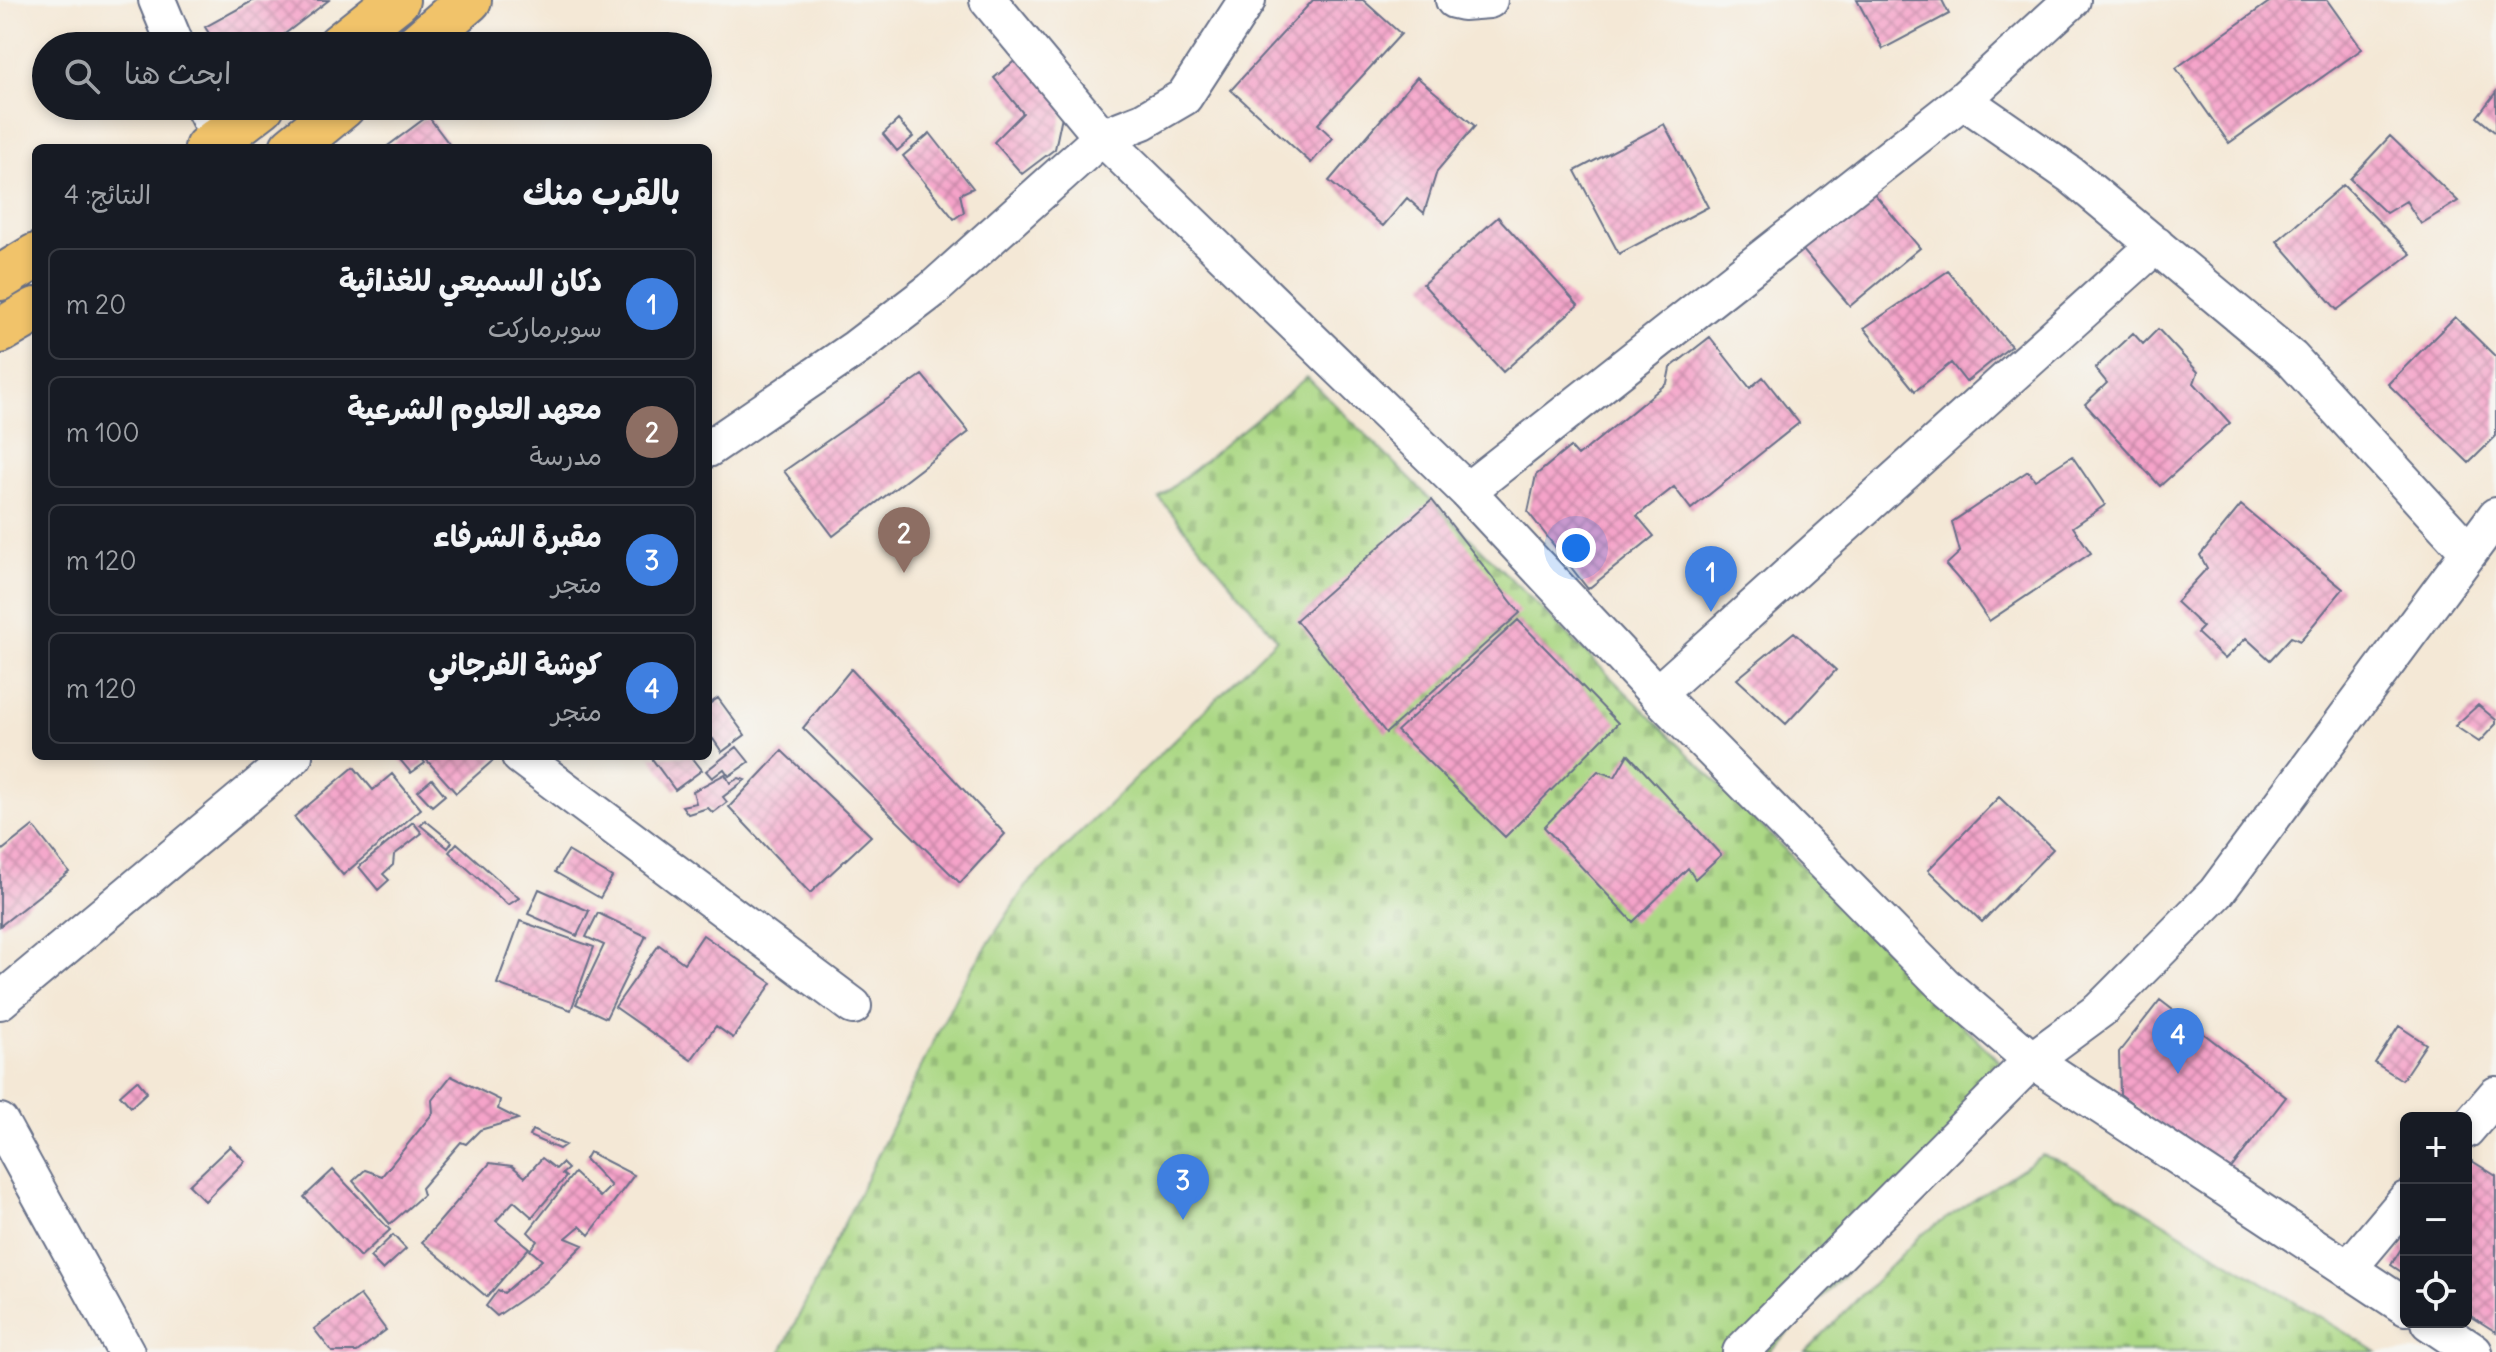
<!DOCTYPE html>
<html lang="ar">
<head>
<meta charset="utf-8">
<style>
  body { margin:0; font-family:Delius,"Playpen Sans Arabic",sans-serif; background:#242831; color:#f1f3f6; direction:rtl }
  .controls { position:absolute; right:24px; bottom:24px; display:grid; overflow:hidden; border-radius:12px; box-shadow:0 4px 12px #0003 }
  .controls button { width:72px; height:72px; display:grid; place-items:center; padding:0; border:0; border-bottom:2px solid #363941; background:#171b24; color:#f1f3f6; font:40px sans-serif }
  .you { position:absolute; left:1576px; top:548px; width:28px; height:28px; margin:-20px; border:6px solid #fff; border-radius:50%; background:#1a73e8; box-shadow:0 0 0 12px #1a73e833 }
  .badge { display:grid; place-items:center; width:52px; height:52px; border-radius:50%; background:#2563eb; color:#fff; font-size:26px; font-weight:700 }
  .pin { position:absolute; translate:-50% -66px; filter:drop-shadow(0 2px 4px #0008) }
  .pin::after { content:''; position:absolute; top:42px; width:28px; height:24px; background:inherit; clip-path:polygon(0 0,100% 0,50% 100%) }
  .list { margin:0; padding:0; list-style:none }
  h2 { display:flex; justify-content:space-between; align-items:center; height:104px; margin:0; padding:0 32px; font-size:34px }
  h2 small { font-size:26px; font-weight:400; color:#9ea1a6 }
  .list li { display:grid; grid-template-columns:52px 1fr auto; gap:24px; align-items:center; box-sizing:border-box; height:112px; margin:0 16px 16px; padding:0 16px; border:2px solid #363941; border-radius:12px }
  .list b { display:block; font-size:30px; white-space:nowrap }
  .list p { margin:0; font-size:26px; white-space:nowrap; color:#9ea1a6 }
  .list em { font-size:26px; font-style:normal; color:#9ea1a6 }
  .icon { flex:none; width:44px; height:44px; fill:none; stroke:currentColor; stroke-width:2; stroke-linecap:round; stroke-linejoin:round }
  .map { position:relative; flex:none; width:2496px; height:1352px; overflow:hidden; direction:ltr }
  .search { position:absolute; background:#171b24; box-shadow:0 4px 12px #0003; left:32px; top:32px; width:680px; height:88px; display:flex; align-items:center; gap:20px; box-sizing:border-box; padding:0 28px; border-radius:44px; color:#9ea1a6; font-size:30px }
  .panel { position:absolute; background:#171b24; box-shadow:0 4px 12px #0003; left:32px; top:144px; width:680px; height:616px; border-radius:12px; direction:rtl }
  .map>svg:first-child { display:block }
  .cemetery { fill:url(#cemetery-stones); stroke:#648472; stroke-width:2 }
  .building { fill:url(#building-cross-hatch) }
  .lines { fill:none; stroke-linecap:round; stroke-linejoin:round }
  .street-casing { stroke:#677088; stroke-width:40 }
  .primary-casing { stroke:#677088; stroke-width:48 }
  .street { stroke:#fff; stroke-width:36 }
  .primary { stroke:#f1c36a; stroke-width:44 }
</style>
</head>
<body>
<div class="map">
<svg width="2496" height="1352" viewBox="0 0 2496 1352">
  <defs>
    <pattern id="cemetery-stones" width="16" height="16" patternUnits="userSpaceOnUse" patternTransform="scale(2)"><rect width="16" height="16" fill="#acd885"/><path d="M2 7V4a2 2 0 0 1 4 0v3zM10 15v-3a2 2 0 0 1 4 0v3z" fill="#93ba75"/></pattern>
    <pattern id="building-cross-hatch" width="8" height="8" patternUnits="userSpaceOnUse" patternTransform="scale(2)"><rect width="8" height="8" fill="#f5a3c9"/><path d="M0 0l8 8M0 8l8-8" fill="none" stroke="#c685a6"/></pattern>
  </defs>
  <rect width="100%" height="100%" fill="#f6f6f2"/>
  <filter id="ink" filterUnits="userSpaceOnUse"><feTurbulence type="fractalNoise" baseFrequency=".0125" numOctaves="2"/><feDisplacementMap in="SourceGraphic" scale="16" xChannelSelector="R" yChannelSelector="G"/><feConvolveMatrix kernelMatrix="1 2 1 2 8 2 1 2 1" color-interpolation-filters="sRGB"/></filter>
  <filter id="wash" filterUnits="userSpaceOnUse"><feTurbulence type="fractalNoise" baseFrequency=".006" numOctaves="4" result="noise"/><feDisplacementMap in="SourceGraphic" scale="32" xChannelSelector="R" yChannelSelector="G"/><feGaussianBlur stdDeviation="1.8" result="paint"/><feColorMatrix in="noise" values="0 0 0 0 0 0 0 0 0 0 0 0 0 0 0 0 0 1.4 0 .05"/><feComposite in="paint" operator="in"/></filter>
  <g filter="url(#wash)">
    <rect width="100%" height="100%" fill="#f4e8d6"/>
    <path class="cemetery" d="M1307 377 2021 1083 1951 1164 1769 1352H781L961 986 1025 887 1277 639 1159 498Z
      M2042 1155 2066 1163 2377 1352H1805L1921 1235Z"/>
    <g id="blocks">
      <path class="building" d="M254 0H329L269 46H217L205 27Z
        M1313 0H1363L1401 34 1318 124 1333 138 1311 163 1231 90Z
        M1857 0H1942L1949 14 1883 49Z
        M2272 0H2327L2362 49 2229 143 2176 68Z
        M1023 54 1065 102 1055 149 1022 174 994 142 1023 113 994 78Z
        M1417 77 1475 126 1437 171 1424 213 1407 198 1383 226 1329 181Z
        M2496 92V133L2477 117Z
        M428 116 452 148H385Z
        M898 120 913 137 897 151 883 134Z
        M1664 124 1708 207 1619 254 1575 171Z
        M930 133 973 188 960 194 964 212 954 219 903 156Z
        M2390 136 2458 201 2421 224 2406 201 2386 213 2350 179Z
        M2343 185 2411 254 2337 310 2277 241Z
        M1873 192 1920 248 1850 306 1802 249Z
        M1498 217 1578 305 1503 372 1423 284Z
        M1948 271 2011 346 1966 382 1951 363 1915 391 1864 328Z
        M2455 317 2496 357V436L2469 463 2388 384Z
        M2158 329 2198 372 2194 383 2230 423 2160 486 2085 404 2107 383 2095 368 2133 333 2143 344Z
        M1710 337 1750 388 1763 377 1799 423 1691 509 1674 487 1637 516 1654 536 1588 589 1528 512 1536 475 1570 447 1578 456 1667 383 1670 368Z
        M922 375 969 432 833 536 784 471Z
        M2072 456 2105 505 2073 527 2091 553 1989 621 1968 590 1946 565 1960 552 1952 522 2028 471 2035 480Z
        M1432 500 1520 613 1386 733 1296 620Z
        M2241 505 2343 589 2300 641 2291 637 2270 660 2246 638 2225 659 2197 633 2203 627 2176 602 2207 568 2200 555Z
        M1518 620 1618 723 1505 837 1397 731Z
        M1794 632 1836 670 1786 724 1737 679Z
        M851 669 1005 834 960 883 803 728Z
        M718 698 745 735 722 752 713 739 708 743V705Z
        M2478 705 2496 720V724L2479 742 2455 726Z
        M737 747 749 762 729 776 724 769 712 778 706 771Z
        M782 751 871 836 810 893 729 807Z
        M1628 754 1721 855 1695 879 1688 868 1633 922 1544 827 1598 771 1615 777Z
        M397 756H420L425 763 411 773Z
        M423 756H498L456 793Z
        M650 756H691L702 770 675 790Z
        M354 767 373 790 392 774 421 809 343 875 294 817Z
        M725 774 730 783 739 778 745 780 723 797 727 802 713 813 708 808 688 814 682 806 696 803 693 791Z
        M432 779 445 795 432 806 418 791Z
        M1999 797 2053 849 1982 922 1928 870Z
        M425 820 452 842 448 848 420 825Z
        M413 822 422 833 394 855 393 865 383 874 389 880 378 890 359 867Z
        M33 826 69 872 0 926V852Z
        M457 843 519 898 508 905 449 852Z
        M568 851 612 877 600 898 555 872Z
        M539 889 589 911 577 936 528 914Z
        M598 913 646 936 606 1018 576 1004 604 945 586 937Z
        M520 921 594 947 571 1010 497 984Z
        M703 935 772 983 733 1038 716 1026 691 1060 615 1007 659 945 684 963Z
        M2160 1000 2286 1097 2226 1175 2120 1094 2119 1052Z
        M2399 1026 2426 1044 2402 1080 2375 1063Z
        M451 1076 500 1100 498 1109 518 1119 480 1130 466 1144 461 1142 421 1188 423 1195 390 1224 353 1181 365 1170 382 1176 433 1113 432 1100Z
        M137 1080 147 1092 131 1107 120 1095Z
        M532 1130 565 1145 559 1149 529 1136Z
        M230 1146 245 1161 205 1201 189 1185Z
        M589 1152 634 1175 589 1235 580 1226 566 1238 583 1245 545 1283 497 1316 486 1306 498 1290 504 1293 542 1260 530 1250 537 1241 528 1232 574 1173 600 1197 611 1186 585 1159Z
        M542 1158 556 1169 562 1163 568 1169 562 1174 566 1177 532 1217 514 1201 496 1221 529 1248 487 1297 422 1242 490 1163 512 1166 525 1177Z
        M2472 1161 2496 1176V1332L2466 1313V1171Z
        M333 1170 390 1230 360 1257 304 1197Z
        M393 1235 406 1249 383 1270 370 1257Z
        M2406 1241V1275L2391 1265Z
        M360 1295 386 1330 357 1352H332L314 1329Z"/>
    </g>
  </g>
  <g filter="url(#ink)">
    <use href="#blocks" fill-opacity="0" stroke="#677088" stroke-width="2"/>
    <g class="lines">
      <defs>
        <path id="street" d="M157 0 176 46
          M988 0 1102 137 1467 491 1657 694 1944 985 2032 1060 2406 1307
          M1454 0 1463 2 1489 0
          M1963 100 2071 175 2291 358 2468 551
          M203 106 224 148
          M708 449 856 348 932 290 1102 137 1143 121 1184 97 1247 0
          M1467 491 1963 100 2072 0
          M1657 694 2156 245
          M520 756 853 1006
          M0 1001 294 756
          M0 1122 126 1352
          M2466 1130 2496 1095
          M2348 1269 2406 1200
          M2429 1322 2474 1352
          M1741 1352 2032 1060 2100 1010 2216 893 2496 516"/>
        <path id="primary" d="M339 46 397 0
          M416 46 469 0
          M207 148 262 106
          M292 148 343 106
          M0 278 36 256
          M0 331 36 310"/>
      </defs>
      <use href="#street" class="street-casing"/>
      <use href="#primary" class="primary-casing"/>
      <use href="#street" class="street"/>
      <use href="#primary" class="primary"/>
    </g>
  </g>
</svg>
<div class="controls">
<button>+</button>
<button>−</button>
<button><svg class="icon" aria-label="locate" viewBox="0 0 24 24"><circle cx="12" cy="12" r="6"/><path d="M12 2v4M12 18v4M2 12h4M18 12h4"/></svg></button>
</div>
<div class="you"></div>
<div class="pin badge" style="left:1711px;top:612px;background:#3f7fe0">1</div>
<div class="pin badge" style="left:904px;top:573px;background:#8d6e63">2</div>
<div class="pin badge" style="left:1183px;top:1220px;background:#3f7fe0">3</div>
<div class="pin badge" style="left:2178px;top:1074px;background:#3f7fe0">4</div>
<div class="search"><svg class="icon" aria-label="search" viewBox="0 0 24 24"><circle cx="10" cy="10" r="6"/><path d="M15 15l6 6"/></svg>ابحث هنا</div>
<section class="panel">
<h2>بالقرب منك<small>النتائج: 4</small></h2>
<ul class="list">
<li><span class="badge" style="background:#3f7fe0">1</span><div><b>دكان السميعي للغذائية</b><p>سوبرماركت</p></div><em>20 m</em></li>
<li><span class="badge" style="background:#8d6e63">2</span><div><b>معهد العلوم الشرعية</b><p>مدرسة</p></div><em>100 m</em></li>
<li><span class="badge" style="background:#3f7fe0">3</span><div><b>مقبرة الشرفاء</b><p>متجر</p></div><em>120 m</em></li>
<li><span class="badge" style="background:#3f7fe0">4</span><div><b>كوشة الفرجاني</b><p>متجر</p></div><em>120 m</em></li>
</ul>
</section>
</div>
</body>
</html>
